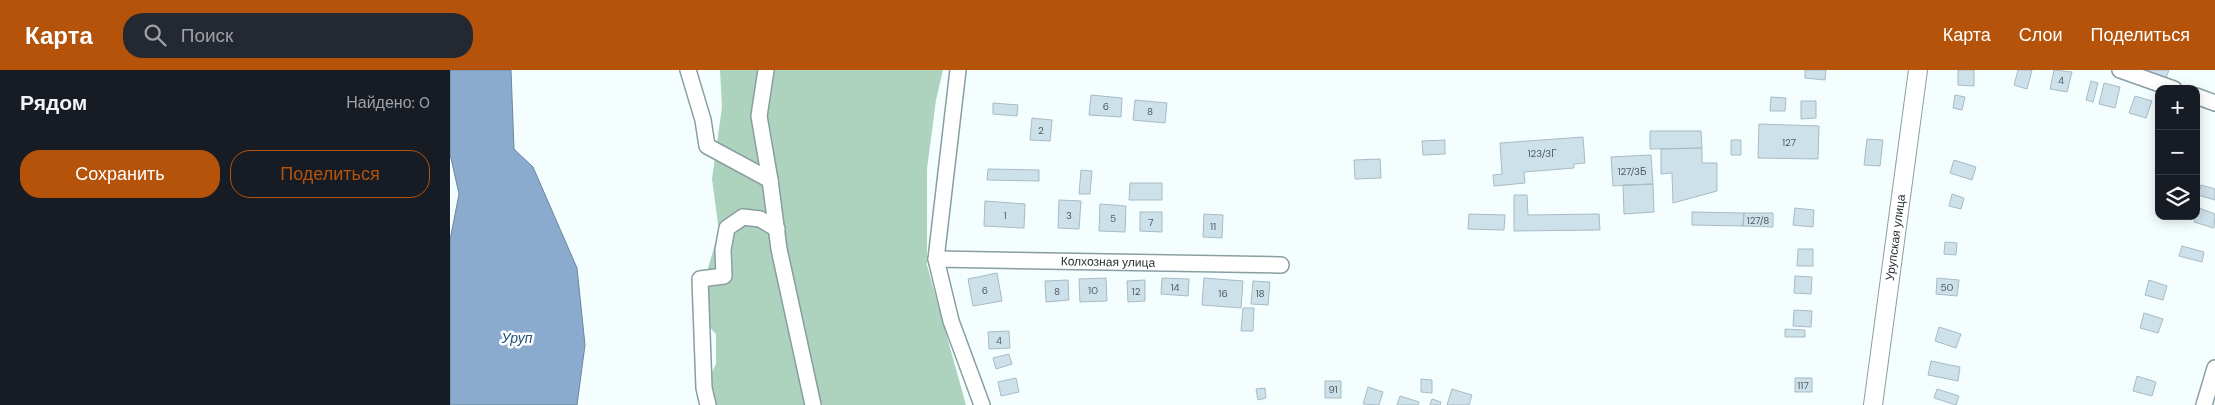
<!DOCTYPE html>
<html lang="ru">
<head>
<meta charset="utf-8">
<style>
  body { margin:0; font-family:"DM Sans",sans-serif; background:#242831; color:#f1f3f6 }
  .controls { position:absolute; right:15px; top:15px; display:grid; overflow:hidden; border-radius:10px; box-shadow:0 2px 12px #0003 }
  .controls button { width:45px; height:45px; display:grid; place-items:center; padding:0; border:0; border-bottom:1px solid #363941; background:#171b24; color:#f1f3f6; font:25px sans-serif }
  .list { margin:0; padding:0; list-style:none }
  h2 { display:flex; justify-content:space-between; align-items:center; height:65px; margin:0; padding:0 20px; font-size:21px }
  h2 small { font-size:16px; font-weight:400; color:#9ea1a6 }
  .actions { display:flex; gap:10px; padding:15px 20px }
  .actions a { flex:1; padding:11px 0; border:1px solid #b45309; border-radius:20px; text-align:center; font-size:18px; color:#b45309 }
  .actions .main { background:#b45309; color:#fff }
  .icon { flex:none; width:28px; height:28px; fill:none; stroke:currentColor; stroke-width:2; stroke-linecap:round; stroke-linejoin:round }
  .map { position:relative; flex:none; width:1765px; height:335px; overflow:hidden }
  header { display:flex; align-items:center; gap:30px; box-sizing:border-box; height:70px; padding:0 25px; background:#b45309; color:#fff }
  header strong { font-size:24px }
  nav { display:flex; gap:28px; margin-inline-start:auto; font-size:18px }
  .search { width:350px; height:45px; background:#242831; display:flex; align-items:center; gap:12px; box-sizing:border-box; padding:0 18px; border-radius:20px; color:#9ea1a6; font-size:19px }
  main { display:flex }
  aside { flex:1; background:#171b24 }
  .map>svg:first-child { display:block }
  .green { fill:#add2be }
  .water { fill:#8babce; stroke:#6d869f }
  .building { fill:#cde1eb; stroke:#a8bbc5 }
  .lines { fill:none; stroke-linecap:round; stroke-linejoin:round }
  .minor-casing { stroke:#889ea1; stroke-width:18 }
  .tertiary-casing { stroke:#889ea1; stroke-width:20 }
  .minor { stroke:#fff; stroke-width:15 }
  .tertiary { stroke:#fff; stroke-width:18 }
  .labels { text-anchor:middle; dominant-baseline:central; stroke-width:5; stroke-linejoin:round; paint-order:stroke }
  .number-label { font-size:10px; fill:#505c60 }
  .street-label { font-size:12px; fill:#273031; stroke:#fff }
  .water-label { font-size:14px; font-style:italic; fill:#21507e; stroke:#fff }
</style>
</head>
<body>
<header>
<strong>Карта</strong>
<div class="search"><svg class="icon" aria-label="search" viewBox="0 0 24 24"><circle cx="10" cy="10" r="6"/><path d="M15 15l6 6"/></svg>Поиск</div>
<nav><a>Карта</a><a>Слои</a><a>Поделиться</a></nav>
</header>
<main>
<aside>
<h2>Рядом<small>Найдено: 0</small></h2>
<ul class="list">
</ul>
<div class="actions"><a class="main">Сохранить</a><a>Поделиться</a></div>
</aside>
<div class="map">
<svg width="1765" height="335" viewBox="0 0 1765 335">
  <rect width="100%" height="100%" fill="#f4feff"/>
  <path class="green" d="M270 0H493L486 30 477 99V195L516 335H259L254 318 266 294V264L245 242 269 161 262 109 272 37Z"/>
  <path class="water" d="M0 0H61L64 79 83 97 127 198 135 275 127 335H0V170L9 124 0 84Z"/>
  <path class="building" d="M1355 0H1376L1375 10 1355 8Z
    M1508 0H1524V16L1508 15Z
    M1568 0H1582L1577 19 1564 15Z
    M1604 0 1622 2 1617 22 1600 19Z
    M1695 0H1719L1716 8Z
    M1641 11 1648 13 1643 32 1636 30Z
    M1654 13 1670 17 1665 38 1649 34Z
    M641 25 672 28 671 47 639 45Z
    M1505 25 1515 27 1512 40 1503 38Z
    M1685 26 1702 31 1696 48 1679 43Z
    M1321 27 1336 28 1335 41H1320Z
    M685 30 717 33 715 53 683 50Z
    M1351 31H1366V48L1351 49Z
    M543 33 568 35 567 46 543 44Z
    M582 48 602 50 600 71 580 70Z
    M1309 54 1369 56 1368 89 1308 88Z
    M1200 61H1251L1252 78 1200 79Z
    M1133 67 1135 93 1124 94V98L1074 102 1075 113 1044 116 1043 105 1052 104 1050 73Z
    M1417 69 1433 70 1430 96 1414 95Z
    M995 70V84L973 85 972 71Z
    M1281 70H1291V85H1281Z
    M1252 78V93H1267V121L1223 133 1222 103 1211 104V79Z
    M1201 85 1203 114 1163 116 1161 87Z
    M930 89 931 108 905 109 904 90Z
    M1504 90 1526 97 1522 110 1500 103Z
    M538 99 589 100V111L537 110Z
    M631 100 642 101 640 124H629Z
    M680 113H712V130H679Z
    M1203 114 1204 142 1174 144 1173 115Z
    M1751 115 1765 119V130L1748 125Z
    M1502 124 1514 128 1511 139 1499 136Z
    M1064 125H1077L1078 145 1149 144 1150 160 1064 161Z
    M609 130 631 131 629 159 608 158Z
    M535 131 575 134 574 158 534 156Z
    M650 134 676 136 675 162 649 161Z
    M1345 138 1364 140 1363 157 1343 155Z
    M1749 138 1765 144 1764 158 1744 152Z
    M690 142H712V162L690 161Z
    M1242 142 1294 143 1293 156 1242 155Z
    M1294 143H1323V157L1293 156Z
    M754 144 773 145 772 168 753 167Z
    M1019 144 1055 145 1054 160 1018 159Z
    M1495 172 1507 173 1506 185 1494 184Z
    M1732 176 1754 182 1752 192 1729 186Z
    M1348 179H1363V196H1347Z
    M547 203 552 231 523 236 518 209Z
    M1345 206 1362 207 1361 224 1344 223Z
    M656 208 657 231 630 232 629 209Z
    M712 208 739 209 738 226 711 224Z
    M754 208 793 211 791 238 752 235Z
    M1487 208 1509 210 1507 226 1486 224Z
    M618 210 619 230 596 232 595 211Z
    M695 210V231L678 232 677 211Z
    M1699 210 1717 216 1713 230 1695 225Z
    M803 211 820 212 818 235 801 234Z
    M793 238H804L803 261H791Z
    M1344 240 1362 241 1361 257 1343 256Z
    M1694 243 1713 249 1708 263 1690 258Z
    M1489 257 1511 264 1506 278 1485 271Z
    M1335 259 1355 260V267H1335Z
    M559 261 560 278 539 279 538 262Z
    M559 284 562 294 546 299 543 288Z
    M1481 291 1510 297 1508 311 1478 305Z
    M1687 306 1706 312 1702 326 1683 321Z
    M566 308 569 322 551 326 548 312Z
    M1345 308H1362V322H1345Z
    M971 309 982 310V323L971 322Z
    M875 311H891V328H875Z
    M918 317 933 322 929 335 913 334Z
    M815 318 816 328 808 330 806 319Z
    M1002 319 1022 325 1019 335H997Z
    M1487 319 1509 326 1506 335 1484 328Z
    M950 326 969 332 968 335H947Z
    M982 329 991 332 990 335H980Z"/>
  <g class="lines">
    <defs>
      <g id="minor">
        <path d="M238 0 253 50 257 76 320 110 329 179 363 335"/>
        <path d="M316 0 309 46 320 110"/>
        <path d="M508 0 486 189 501 251 532 335"/>
        <path d="M1670 0 1724 19"/>
        <path d="M1746 26 1765 33"/>
        <path id="s1" d="M486 189 831 195"/>
        <path d="M258 335 254 318 250 209 274 206 273 180 277 158 293 147 310 149 327 159"/>
        <path d="M1754 335 1765 298"/>
      </g>
      <g id="tertiary">
        <path id="s2" d="M1423 335 1468 0"/>
      </g>
    </defs>
    <use href="#minor" class="minor-casing"/>
    <use href="#tertiary" class="tertiary-casing"/>
    <use href="#minor" class="minor"/>
    <use href="#tertiary" class="tertiary"/>
  </g>
  <g class="labels">
    <g class="number-label">
      <text x="1611" y="10">4</text>
      <text x="656" y="36">6</text>
      <text x="700" y="41">8</text>
      <text x="591" y="60">2</text>
      <text x="1339" y="72">127</text>
      <text x="1092" y="83">123/3Г</text>
      <text x="1182" y="101">127/3Б</text>
      <text x="555" y="145">1</text>
      <text x="619" y="145">3</text>
      <text x="663" y="148">5</text>
      <text x="1308" y="150">127/8</text>
      <text x="701" y="152">7</text>
      <text x="763" y="156">11</text>
      <text x="725" y="217">14</text>
      <text x="1497" y="217">50</text>
      <text x="535" y="220">6</text>
      <text x="643" y="220">10</text>
      <text x="607" y="221">8</text>
      <text x="686" y="221">12</text>
      <text x="773" y="223">16</text>
      <text x="810" y="223">18</text>
      <text x="549" y="270">4</text>
      <text x="1353" y="315">117</text>
      <text x="883" y="319">91</text>
    </g>
    <g class="street-label">
      <text stroke="none"><textPath href="#s2" startOffset="169">Урупская улица</textPath></text>
      <text stroke="none"><textPath href="#s1" startOffset="172">Колхозная улица</textPath></text>
    </g>
    <g class="water-label">
      <text x="67" y="268">Уруп</text>
    </g>
  </g>
</svg>
<div class="controls">
<button>+</button>
<button>−</button>
<button><svg class="icon" aria-label="layers" viewBox="0 0 24 24"><path d="M12 4l9 5-9 5-9-5zM3 14l9 5 9-5"/></svg></button>
</div>
</div>
</main>
</body>
</html>
